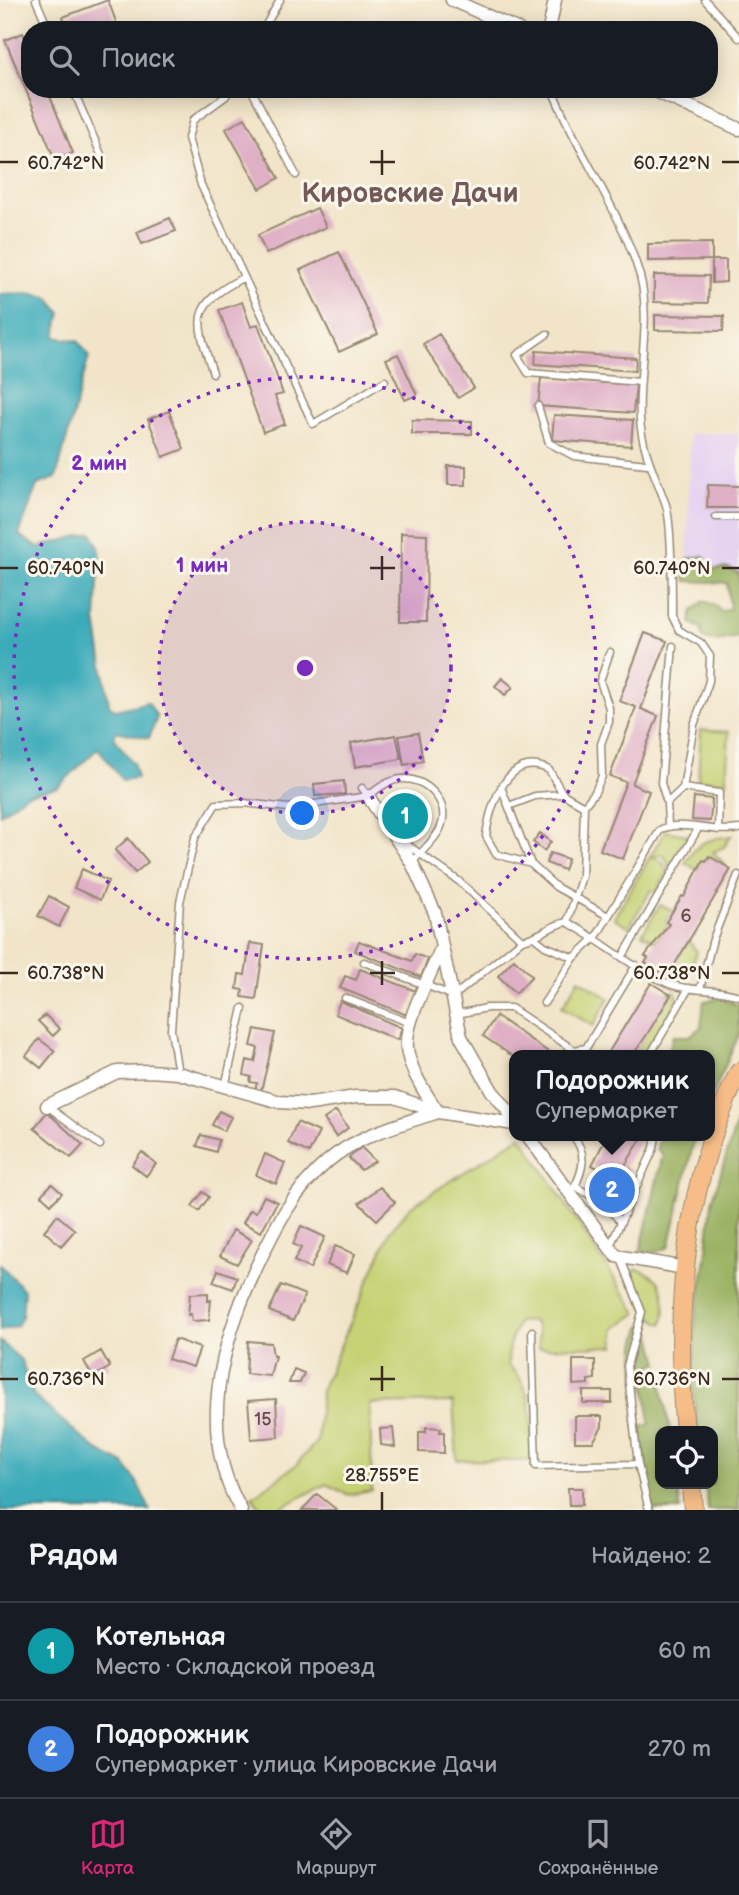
<!DOCTYPE html>
<html lang="ru">
<head>
<meta charset="utf-8">
<style>
  body { margin:0; font-family:"Balsamiq Sans",sans-serif; background:#242831; color:#f1f3f6 }
  .controls { position:absolute; right:21px; bottom:21px; display:grid; overflow:hidden; border-radius:14px; box-shadow:0 4px 18px #0003 }
  .controls button { width:63px; height:63px; display:grid; place-items:center; padding:0; border:0; border-bottom:2px solid #363941; background:#171b24; color:#f1f3f6; font:35px sans-serif }
  .you { position:absolute; left:303px; top:814px; width:24px; height:24px; margin:-18px; border:5px solid #fff; border-radius:50%; background:#1a73e8; box-shadow:0 0 0 10px #1a73e833 }
  .badge { display:grid; place-items:center; width:46px; height:46px; border-radius:50%; background:#db2777; color:#fff; font-size:23px; font-weight:700 }
  .pin { position:absolute; translate:-50% -50%; border:4px solid #fff; box-shadow:0 2px 7px #0006 }
  .popup { position:absolute; left:509px; top:1050px; width:206px; height:91px; box-sizing:border-box; display:grid; place-content:center; border-radius:14px; background:#171b24; filter:drop-shadow(0 2px 5px #0005); font-size:23px; white-space:nowrap; color:#9ea1a6 }
  .popup b { font-size:26px; color:#f1f3f6 }
  .popup::after { content:''; position:absolute; left:50%; top:100%; margin-left:-14px; border:14px solid transparent; border-top-color:#171b24 }
  .list { margin:0; padding:0; list-style:none }
  h2 { display:flex; justify-content:space-between; align-items:center; height:91px; margin:0; padding:0 28px; font-size:30px }
  h2 small { font-size:23px; font-weight:400; color:#9ea1a6 }
  .list li { display:grid; grid-template-columns:46px 1fr auto; gap:21px; align-items:center; box-sizing:border-box; height:98px; padding:0 28px; border-top:2px solid #363941 }
  .list b { display:block; font-size:26px; white-space:nowrap }
  .list p { margin:0; font-size:23px; white-space:nowrap; color:#9ea1a6 }
  .list em { font-size:23px; font-style:normal; color:#9ea1a6 }
  .icon { flex:none; width:38px; height:38px; fill:none; stroke:currentColor; stroke-width:2; stroke-linecap:round; stroke-linejoin:round }
  .map { position:relative; flex:none; width:739px; height:1510px; overflow:hidden }
  .search { position:absolute; background:#171b24; box-shadow:0 4px 18px #0003; left:21px; right:21px; top:21px; height:77px; display:flex; align-items:center; gap:18px; box-sizing:border-box; padding:0 24px; border-radius:28px; color:#9ea1a6; font-size:26px }
  .sheet { height:287px; background:#171b24 }
  nav { display:flex; justify-content:space-around; align-items:center; box-sizing:border-box; height:98px; border-top:2px solid #363941; background:#171b24; font-size:19px; color:#9ea1a6 }
  nav a { display:grid; justify-items:center; gap:4px }
  nav .on { color:#db2777 }
  .map>svg:first-child { display:block }
  .built { fill:#e5d3f1 }
  .green { fill:#c5d173; stroke:#807e48; stroke-width:2 }
  .forest { fill:#9cb365; stroke:#6c6e42; stroke-width:2 }
  .water { fill:#3baab9; stroke:#3b6a6c; stroke-width:2 }
  .building { fill:#dfafc6 }
  .lines { fill:none; stroke-linecap:round; stroke-linejoin:round }
  .service-casing { stroke:#968773; stroke-width:9 }
  .minor-casing { stroke:#968773; stroke-width:15 }
  .primary-casing { stroke:#968773; stroke-width:20 }
  .service { stroke:#fff; stroke-width:6 }
  .minor { stroke:#fff; stroke-width:12 }
  .primary { stroke:#f7bd88; stroke-width:18 }
  .ticks { fill:none; stroke:#3b2a1e; stroke-width:2.5 }
  .ring { fill:none; stroke:#7b2cbf; stroke-width:3.5; stroke-dasharray:3.5 7 }
  .labels { text-anchor:middle; dominant-baseline:central; stroke-width:6; stroke-linejoin:round; paint-order:stroke }
  .number-label { font-size:18px; fill:#644b48 }
  .district-label { font-size:28px; font-weight:bold; fill:#745959; stroke:#fbf7ec }
  .ticks-label { font-size:18px; text-anchor:middle; fill:#3b2a1e; stroke:#fbf7ec; stroke-width:6; stroke-linejoin:round; paint-order:stroke }
  .centre { fill:#7b2cbf; stroke:#fbf7ec; stroke-width:3.5 }
  .ring-label { font-size:21px; text-anchor:middle; font-weight:bold; fill:#7b2cbf; stroke:#fbf7ec; stroke-width:6; stroke-linejoin:round; paint-order:stroke }
</style>
</head>
<body>
<div class="map">
<svg width="739" height="1510" viewBox="0 0 739 1510">
  <rect width="100%" height="100%" fill="#fbf7ec"/>
  <filter id="ink" filterUnits="userSpaceOnUse"><feTurbulence type="fractalNoise" baseFrequency=".0143" numOctaves="2"/><feDisplacementMap in="SourceGraphic" scale="14" xChannelSelector="R" yChannelSelector="G"/><feConvolveMatrix kernelMatrix="1 2 1 2 8 2 1 2 1" color-interpolation-filters="sRGB"/></filter>
  <filter id="wash" filterUnits="userSpaceOnUse"><feTurbulence type="fractalNoise" baseFrequency=".00686" numOctaves="4" result="noise"/><feDisplacementMap in="SourceGraphic" scale="28" xChannelSelector="R" yChannelSelector="G"/><feGaussianBlur stdDeviation="1.57" result="paint"/><feColorMatrix in="noise" values="0 0 0 0 0 0 0 0 0 0 0 0 0 0 0 0 0 1.4 0 .05"/><feComposite in="paint" operator="in"/></filter>
  <g filter="url(#wash)">
    <rect width="100%" height="100%" fill="#f1e4c8"/>
    <path class="built" d="M690 433 739 434V574L687 571Z"/>
    <path class="green" d="M701 730 729 732 726 782 698 780Z
      M665 831 687 835V842L670 869 664 855 650 857 661 861 668 871 656 893 651 890 629 927 614 918Z
      M731 836 724 847 713 852 726 866 709 856 697 870 685 863C697 842 707 839 731 836Z
      M660 905 673 910 666 922 669 924 655 941 642 934Z
      M689 941 697 952 685 980 674 982 666 975Z
      M579 979 609 998 593 1026 562 1007Z
      M675 991 678 998 645 1055 633 1054 671 995 668 993Z
      M521 1136 637 1313 614 1329 615 1346 539 1348 538 1329 533 1321 518 1322 509 1345 508 1365C537 1389 530 1426 532 1461L457 1460 453 1402 370 1404 372 1491 349 1495 326 1484 276 1510H263L252 1497 296 1465 317 1441 321 1391 390 1231 410 1207Z
      M637 1269C665 1276 668 1298 663 1324 647 1319 635 1291 630 1274Z"/>
    <path class="forest" d="M704 556 709 570 728 568 739 573V637L716 641 703 639 701 628 691 623 692 612 704 601 715 605 722 612 730 608 727 583 686 581 682 567 687 559Z
      M721 998 739 1005V1034L710 1101V1055H668L673 1036H690L701 1027 704 1001Z
      M739 1114V1510H708L705 1484H713V1431H698L693 1388 695 1320 706 1259 712 1202Z
      M659 1136H695L669 1247 657 1252H640L663 1154 657 1149Z
      M643 1324H649L659 1363 653 1364 654 1377H660L670 1431H660V1484H678L680 1510H652L640 1427 650 1424 645 1384 637 1381C635 1360 633 1343 643 1324Z"/>
    <path class="water" d="M28 293 48 297 61 313 55 337 78 341 89 356 56 478 37 485 19 535 38 547 92 533 100 550 96 620 109 705 116 710 148 702 157 717 149 738 116 731 114 738 133 763 137 778 122 780 98 748 58 787 27 794 0 814V294Z
      M0 1264 24 1290 22 1317 17 1326 0 1331Z
      M0 1341 21 1360 34 1396 94 1448 124 1464 137 1482 150 1510H0Z"/>
    <g id="blocks">
      <path class="building" d="M108 0 119 30H68L63 17Z
        M23 33 30 49V89H47L73 153 55 160 5 40Z
        M245 118 279 178 260 189 226 129Z
        M317 208 326 227 266 254 258 235Z
        M170 218 176 231 142 244 137 232Z
        M712 243V260L648 261V244Z
        M339 252 378 334 339 352 300 270Z
        M712 260H726V282L712 283Z
        M654 275 709 276 708 303 654 302Z
        M242 302 251 327 258 324 283 394 275 396 285 424 263 432 219 310Z
        M655 315 724 316 723 331 655 330Z
        M439 334 474 388 458 398 423 344Z
        M536 351 636 358 635 371 535 364Z
        M398 354 417 395 405 400 386 359Z
        M541 378 636 385 633 413 538 406Z
        M169 411 184 449 163 457 148 419Z
        M554 415 633 420 631 446 552 440Z
        M412 420 472 421V434H412Z
        M448 466H466V485H448Z
        M708 485 739 486V508H707Z
        M401 533 427 534 426 622H400Z
        M645 633 667 641 641 709 658 716 632 784 649 791 623 859 600 850 626 782 610 776 636 707 619 701Z
        M502 678 513 687 505 695 495 686Z
        M418 733 423 761 404 765 399 736Z
        M396 735 401 759 355 767 351 743Z
        M344 781 345 794 315 796 314 784Z
        M694 797 712 799 710 821 692 820Z
        M402 804 417 817 408 827 393 815Z
        M540 833 551 842 544 851 533 842Z
        M128 838 148 862 135 873 115 850Z
        M550 853 568 859 564 870 546 863Z
        M709 856 731 869 668 976 645 963 648 958 645 956 669 924 666 922 682 896 684 897 703 860 706 861Z
        M82 869 108 881 100 900 74 888Z
        M49 896 69 907 59 927 38 916Z
        M359 941 412 961 415 954 428 959 421 977 355 951Z
        M250 943 264 945 256 999 242 997 243 990 237 989 239 974 245 975Z
        M514 959 532 976 516 993 498 976Z
        M360 969 416 991 407 1015 340 988 345 976 356 980Z
        M651 983 671 995 646 1036 633 1055H607Z
        M340 1001 402 1028 397 1040 335 1014Z
        M45 1015 60 1029 53 1036 38 1021Z
        M496 1016 550 1053 557 1055 514 1057 483 1036Z
        M255 1029 275 1033 261 1091 255 1090 257 1083 250 1082 251 1077 244 1075 247 1060 255 1062 258 1048 251 1046Z
        M39 1039 55 1051 41 1068 26 1056Z
        M219 1111 231 1117 224 1131 212 1125Z
        M336 1111 348 1128 336 1137 324 1119Z
        M47 1112 83 1145 71 1158 34 1128Z
        M297 1122 319 1132 309 1153 288 1143Z
        M201 1135 219 1140 216 1152 197 1146Z
        M607 1136H643L624 1167 631 1170 615 1196 595 1184 603 1171 592 1165Z
        M361 1147 375 1161 361 1170 349 1158Z
        M142 1152 156 1164 146 1176 132 1165Z
        M265 1154 285 1163 276 1184 256 1175Z
        M52 1184 62 1193 51 1204 41 1195Z
        M380 1187 395 1202 377 1220 359 1203Z
        M203 1192 209 1197 199 1211 192 1206Z
        M264 1196 277 1202 261 1232 243 1223 250 1210 256 1212Z
        M57 1215 75 1230 61 1246 44 1231Z
        M301 1226 325 1237 310 1269 294 1261 301 1248 293 1244Z
        M233 1230 252 1240 237 1264 220 1256Z
        M335 1246 355 1254 347 1273 327 1265Z
        M218 1270 237 1277 233 1289 213 1282Z
        M281 1285 305 1295 293 1321 269 1311Z
        M208 1293V1301L211 1300 209 1320 192 1321 191 1314 188 1315 190 1294Z
        M175 1339 200 1348 193 1367 168 1359Z
        M248 1341 271 1343 273 1356H275L270 1376 246 1374Z
        M101 1351 110 1367 93 1377 84 1361Z
        M573 1360H595V1379L588 1380V1384L573 1385Z
        M294 1369 304 1373 300 1383H289Z
        M583 1391H612V1403H583Z
        M276 1399 278 1437 251 1439 248 1401Z
        M575 1416H602V1427L593 1442H575Z
        M426 1427 441 1428 440 1432H444V1453L419 1452V1432H426Z
        M393 1428 395 1447 381 1445 380 1429Z
        M568 1488H582V1505H569Z
        M317 1494 337 1510H302Z"/>
    </g>
  </g>
  <g filter="url(#ink)">
    <use href="#blocks" fill-opacity="0" stroke="#968773" stroke-width="2"/>
    <g class="lines">
      <defs>
        <path id="service" d="M36 0 49 30
          M705 0 739 38
          M263 30 280 0
          M73 89 102 157
          M229 89 226 96 193 120 188 138 201 185 313 424 385 381
          M251 89 296 175
          M552 89C577 153 621 210 640 276 652 320 637 374 640 419 642 451 656 476 666 505 672 524 672 593 672 616L679 630 701 643 710 656 709 681 694 725 683 788 667 803
          M547 334 517 355 528 373 641 382
          M213 373C195 319 189 306 244 277
          M538 406 549 443 574 456 647 464
          M716 517H739
          M501 787 531 864
          M362 788 368 796C379 788 388 780 402 779 425 777 449 801 442 824 438 838 421 851 412 863
          M683 788 719 793 718 830
          M509 806 535 796 563 794
          M584 806 563 794 549 770C508 749 490 806 486 836L496 854 531 864 556 887 608 916
          M668 825 667 803 661 783 673 646
          M402 841 460 882 522 940
          M567 922 582 876 584 806 595 792 602 776 601 744 609 722V708L600 681 610 652
          M535 938 545 946 574 958
          M623 956 698 829
          M364 962 454 996 522 940C540 937 550 925 567 922 601 940 630 967 665 982 688 993 715 987 739 996
          M700 989 713 939 738 875
          M345 998 410 1023
          M544 1003 574 958 596 937 660 830C679 819 715 834 739 829
          M457 1014 487 1008H511L574 1050 586 1048 636 965
          M650 1055 689 988
          M178 1073 171 1030 180 902 195 838 216 804 245 803 288 808 368 796
          M225 1087 243 1008
          M47 1106 100 1145
          M573 1136C587 1153 584 1169 574 1188
          M575 1186 604 1204 621 1222 610 1246
          M621 1222 654 1148 656 1136
          M621 1259 642 1312 627 1366 638 1464 649 1510
          M532 1331 536 1466 638 1464"/>
        <path id="minor" d="M452 0 519 30
          M549 30 555 0
          M651 89 739 129
          M368 796 412 863 435 913 461 1037 492 1091 514 1118
          M47 1106 117 1072 149 1071 178 1073 280 1102 310 1104 356 1097H395L438 1112 514 1124
          M438 1112C426 1095 409 1069 407 1048 404 1022 431 974 441 949
          M528 1136 616 1256 685 1268
          M241 1510C196 1432 221 1342 257 1266 275 1227 294 1190 328 1161 360 1134 399 1125 438 1112"/>
        <path id="primary" d="M685 1431C674 1309 684 1183 739 1072
          M691 1484 693 1510"/>
      </defs>
      <use href="#service" class="service-casing"/>
      <use href="#minor" class="minor-casing"/>
      <use href="#primary" class="primary-casing"/>
      <use href="#service" class="service"/>
      <use href="#minor" class="minor"/>
      <use href="#primary" class="primary"/>
    </g>
  </g>
  <path class="ticks" d="M382 150V175M0 162H18M370 162H395M722 162H739M382 556V580M0 568H18M370 568H395M722 568H739M382 961V985M0 973H18M370 973H395M722 973H739M382 1366V1391M0 1379H18M370 1379H395M722 1379H739M382 1492V1510"/>
  <circle cx="305" cy="668" r="146" fill="#7b2cbf" fill-opacity=".12"/>
  <g class="ring">
    <circle cx="305" cy="668" r="146"/>
    <circle cx="305" cy="668" r="291"/>
  </g>
  <g class="labels">
    <g class="number-label">
      <text x="686" y="916">6</text>
      <text x="263" y="1419">15</text>
    </g>
    <g class="district-label">
      <text x="410" y="193">Кировские Дачи</text>
    </g>
  </g>
  <g class="ticks-label">
    <text x="66" y="169">60.742°N</text>
    <text x="672" y="169">60.742°N</text>
    <text x="66" y="574">60.740°N</text>
    <text x="672" y="574">60.740°N</text>
    <text x="66" y="979">60.738°N</text>
    <text x="672" y="979">60.738°N</text>
    <text x="66" y="1385">60.736°N</text>
    <text x="672" y="1385">60.736°N</text>
    <text x="382" y="1481">28.755°E</text>
  </g>
  <circle cx="305" cy="668" r="10" class="centre"/>
  <g class="ring-label">
    <text x="99" y="470">2 мин</text>
    <text x="202" y="572">1 мин</text>
  </g>
</svg>
<div class="controls">
<button><svg class="icon" aria-label="locate" viewBox="0 0 24 24"><circle cx="12" cy="12" r="6"/><path d="M12 2v4M12 18v4M2 12h4M18 12h4"/></svg></button>
</div>
<div class="you"></div>
<div class="pin badge" style="left:405px;top:816px;background:#0f9aa8">1</div>
<div class="pin badge" style="left:612px;top:1190px;background:#3f7fe0">2</div>
<div class="popup"><b>Подорожник</b>Супермаркет</div>
<div class="search"><svg class="icon" aria-label="search" viewBox="0 0 24 24"><circle cx="10" cy="10" r="6"/><path d="M15 15l6 6"/></svg>Поиск</div>
</div>
<section class="sheet">
<h2>Рядом<small>Найдено: 2</small></h2>
<ul class="list">
<li><span class="badge" style="background:#0f9aa8">1</span><div><b>Котельная</b><p>Место · Складской проезд</p></div><em>60 m</em></li>
<li><span class="badge" style="background:#3f7fe0">2</span><div><b>Подорожник</b><p>Супермаркет · улица Кировские Дачи</p></div><em>270 m</em></li>
</ul>
</section>
<nav>
<a class="on"><svg class="icon" aria-label="map" viewBox="0 0 24 24"><path d="M3 6l6-2 6 2 6-2v14l-6 2-6-2-6 2zM9 4v14M15 6v14"/></svg>Карта</a>
<a><svg class="icon" aria-label="directions" viewBox="0 0 24 24"><path d="M12 3l9 9-9 9-9-9zM9 14v-3h6M13 9l2 2-2 2"/></svg>Маршрут</a>
<a><svg class="icon" aria-label="saved" viewBox="0 0 24 24"><path d="M7 4h10v16l-5-4-5 4z"/></svg>Сохранённые</a>
</nav>
</body>
</html>
